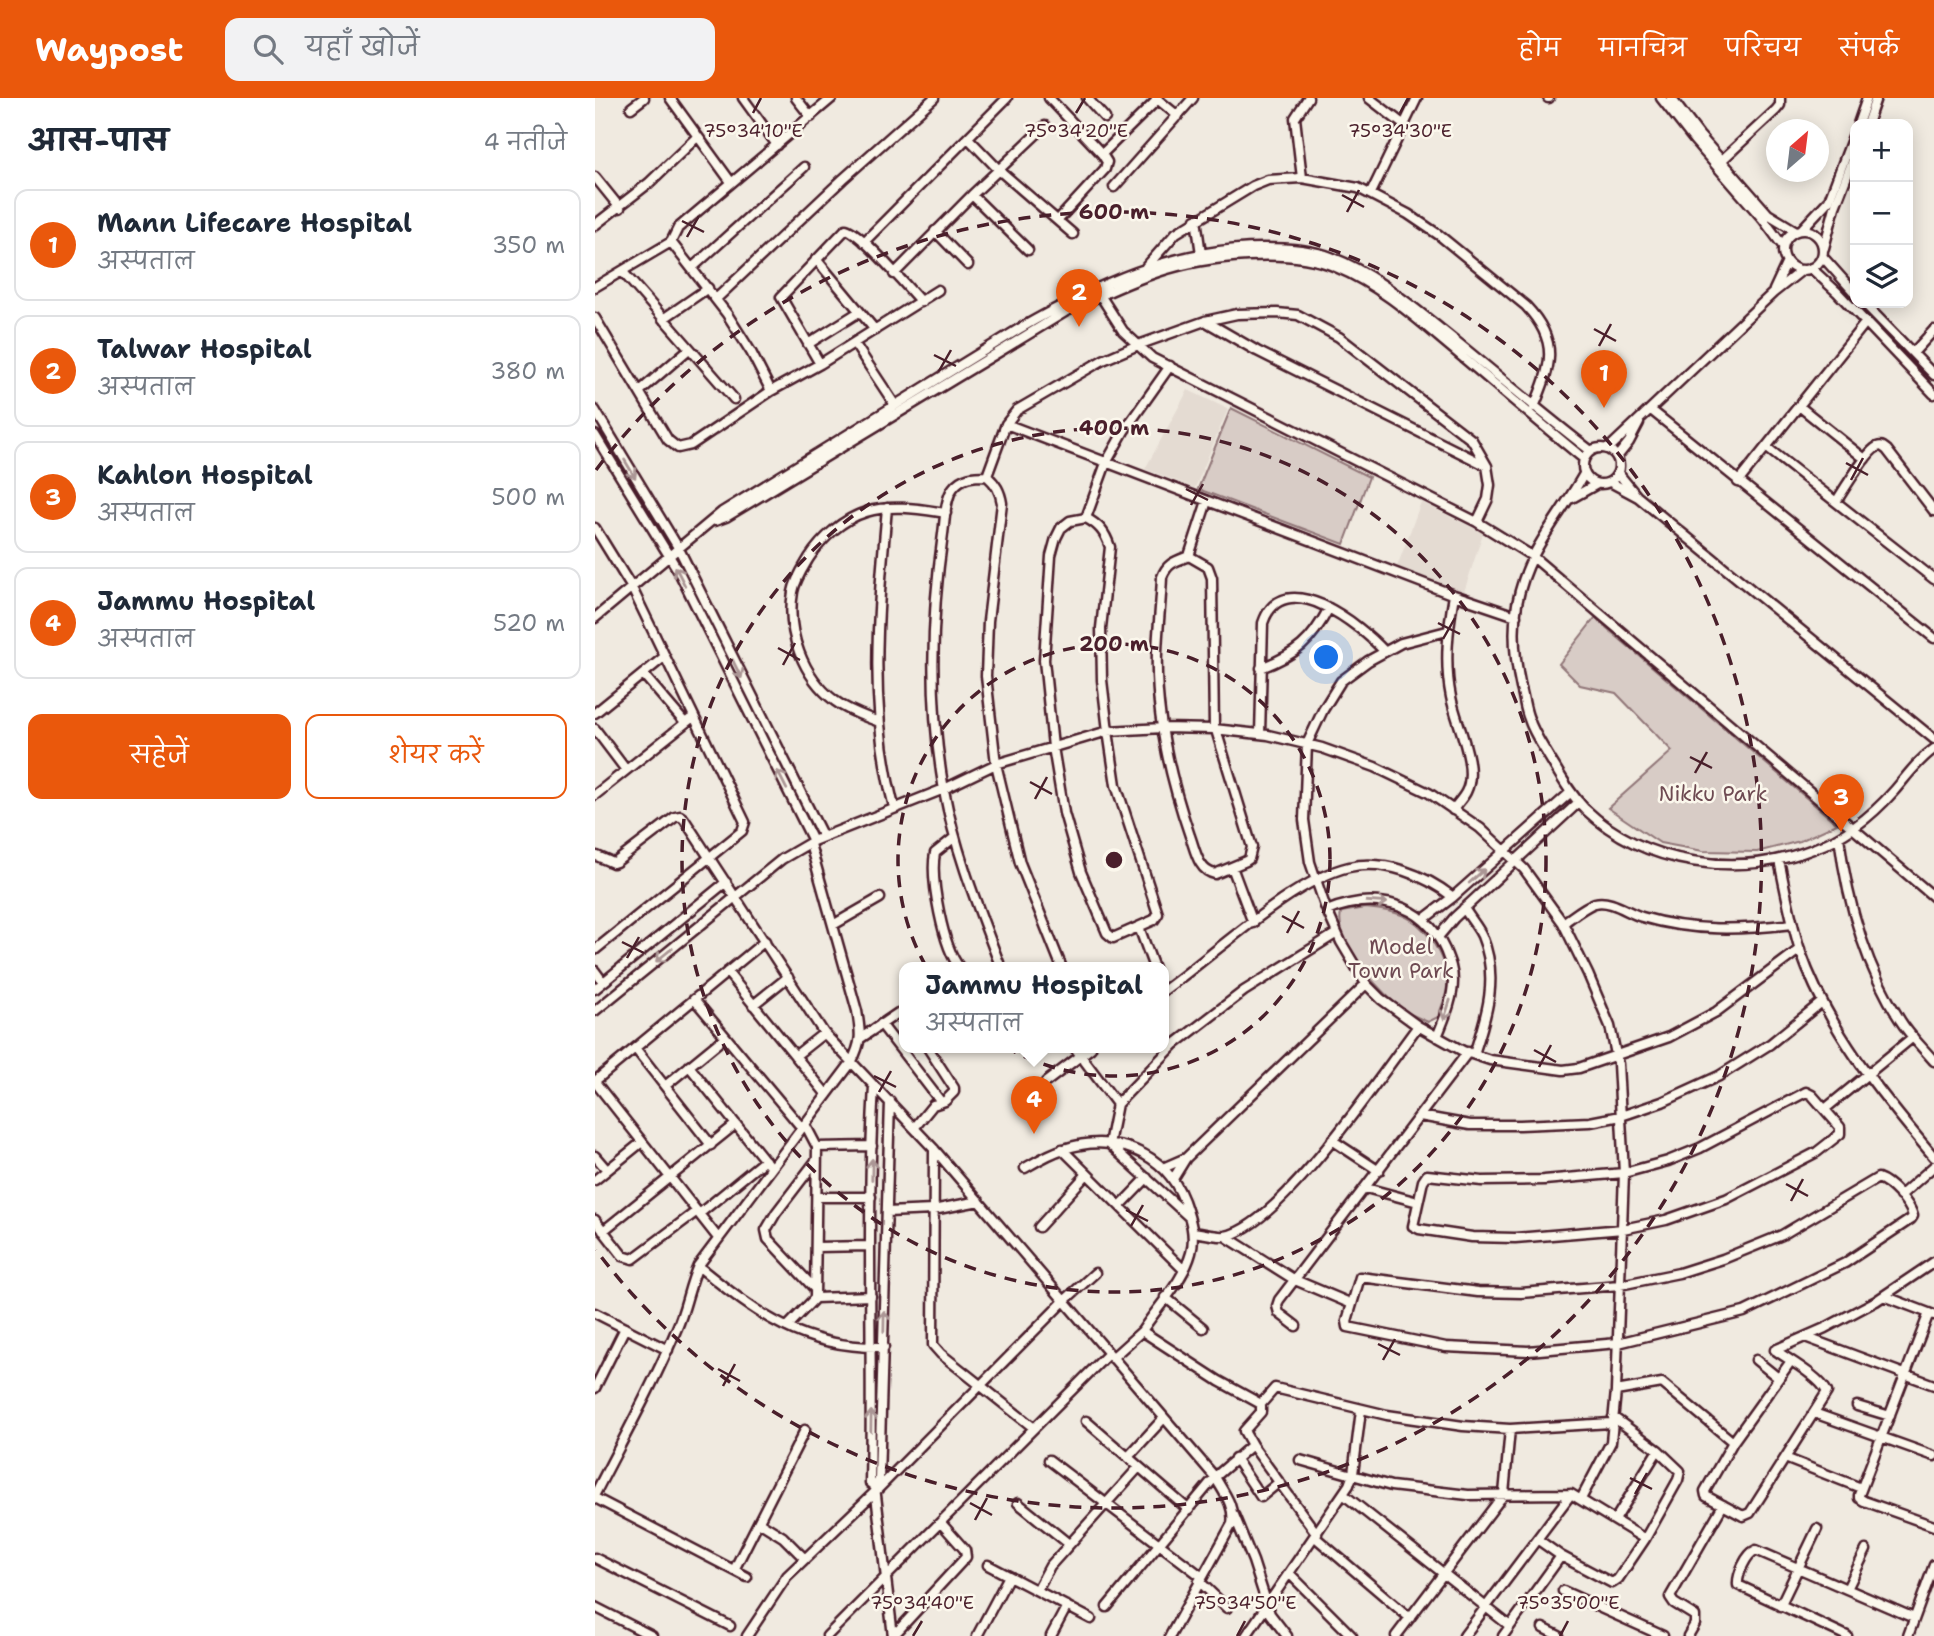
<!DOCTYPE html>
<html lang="hi">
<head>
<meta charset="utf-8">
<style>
  body { margin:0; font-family:"Shantell Sans","Playpen Sans Deva",sans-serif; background:#f2f2f3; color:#1f2937 }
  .controls { position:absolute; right:21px; top:21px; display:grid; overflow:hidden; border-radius:14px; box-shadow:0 4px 18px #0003 }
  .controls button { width:63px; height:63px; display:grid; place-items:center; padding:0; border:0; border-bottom:2px solid #e0e1e3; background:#fff; color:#1f2937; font:35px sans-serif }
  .compass { position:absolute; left:1171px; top:21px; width:63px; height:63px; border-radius:50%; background:#fff; box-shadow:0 4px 18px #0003; rotate:28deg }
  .you { position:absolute; left:732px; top:560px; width:24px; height:24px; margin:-18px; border:5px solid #fff; border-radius:50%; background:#1a73e8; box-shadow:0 0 0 10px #1a73e833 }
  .badge { display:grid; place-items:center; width:46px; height:46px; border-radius:50%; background:#ea580c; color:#fff; font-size:23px; font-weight:700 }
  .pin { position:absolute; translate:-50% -58px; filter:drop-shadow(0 2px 4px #0008) }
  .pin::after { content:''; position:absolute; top:37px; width:24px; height:21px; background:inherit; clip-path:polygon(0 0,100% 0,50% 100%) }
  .popup { position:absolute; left:304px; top:864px; width:270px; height:91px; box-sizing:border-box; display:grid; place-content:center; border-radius:14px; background:#fff; filter:drop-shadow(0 2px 5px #0005); font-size:23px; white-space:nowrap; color:#747a83 }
  .popup b { font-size:26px; color:#1f2937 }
  .popup::after { content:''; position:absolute; left:50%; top:100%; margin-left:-14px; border:14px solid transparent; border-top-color:#fff }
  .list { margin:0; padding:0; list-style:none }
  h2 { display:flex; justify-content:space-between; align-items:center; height:91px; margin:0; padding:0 28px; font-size:30px }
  h2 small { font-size:23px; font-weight:400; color:#747a83 }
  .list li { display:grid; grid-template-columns:46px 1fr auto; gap:21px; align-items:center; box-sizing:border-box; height:112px; margin:0 14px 14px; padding:0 14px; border:2px solid #e0e1e3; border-radius:14px }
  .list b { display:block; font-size:26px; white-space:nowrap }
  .list p { margin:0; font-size:23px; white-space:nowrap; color:#747a83 }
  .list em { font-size:23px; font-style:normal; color:#747a83 }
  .actions { display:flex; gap:14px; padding:21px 28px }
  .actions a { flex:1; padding:16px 0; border:2px solid #ea580c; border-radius:14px; text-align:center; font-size:24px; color:#ea580c }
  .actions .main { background:#ea580c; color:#fff }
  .icon { flex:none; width:38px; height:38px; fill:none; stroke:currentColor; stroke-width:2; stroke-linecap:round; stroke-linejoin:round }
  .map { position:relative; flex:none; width:1339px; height:1538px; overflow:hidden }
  header { display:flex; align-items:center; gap:42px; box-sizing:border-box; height:98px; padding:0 35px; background:#ea580c; color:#fff }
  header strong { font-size:33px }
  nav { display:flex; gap:38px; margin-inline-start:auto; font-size:24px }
  .search { width:490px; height:63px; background:#f2f2f3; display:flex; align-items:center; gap:18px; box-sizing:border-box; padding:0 24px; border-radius:14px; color:#747a83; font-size:26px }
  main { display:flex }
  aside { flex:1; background:#fff }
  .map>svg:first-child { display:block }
  .built { fill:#e4dbd2 }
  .green { fill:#d8ccc6; stroke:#917678; stroke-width:2 }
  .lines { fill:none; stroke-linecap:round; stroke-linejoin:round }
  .minor-casing { stroke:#4a1f2b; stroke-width:13 }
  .minor { stroke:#fbf7ec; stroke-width:8 }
  .oneway { stroke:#ab9695 }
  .ticks { fill:none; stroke:#4a1f2b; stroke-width:2.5 }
  .ring { fill:none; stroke:#4a1f2b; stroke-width:3.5; stroke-dasharray:12 9 }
  .labels { text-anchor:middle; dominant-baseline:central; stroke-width:5; stroke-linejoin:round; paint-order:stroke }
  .park-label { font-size:21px; fill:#6e4a52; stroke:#fbf7ec }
  .ticks-label { font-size:18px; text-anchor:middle; fill:#4a1f2b; stroke:#fbf7ec; stroke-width:5; stroke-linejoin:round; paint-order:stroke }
  .centre { fill:#4a1f2b; stroke:#fbf7ec; stroke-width:3.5 }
  .ring-label { font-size:21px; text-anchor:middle; font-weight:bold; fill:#4a1f2b; stroke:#fbf7ec; stroke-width:5; stroke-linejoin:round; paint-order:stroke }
</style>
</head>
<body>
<header>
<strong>Waypost</strong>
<div class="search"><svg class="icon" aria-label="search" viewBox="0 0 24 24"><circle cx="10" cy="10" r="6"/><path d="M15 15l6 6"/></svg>यहाँ खोजें</div>
<nav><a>होम</a><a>मानचित्र</a><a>परिचय</a><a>संपर्क</a></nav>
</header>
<main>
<aside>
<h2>आस-पास<small>4 नतीजे</small></h2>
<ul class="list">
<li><span class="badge">1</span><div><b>Mann Lifecare Hospital</b><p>अस्पताल</p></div><em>350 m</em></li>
<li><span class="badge">2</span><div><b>Talwar Hospital</b><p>अस्पताल</p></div><em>380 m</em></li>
<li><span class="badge">3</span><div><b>Kahlon Hospital</b><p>अस्पताल</p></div><em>500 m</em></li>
<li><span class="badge">4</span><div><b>Jammu Hospital</b><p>अस्पताल</p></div><em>520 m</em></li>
</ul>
<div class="actions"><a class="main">सहेजें</a><a>शेयर करें</a></div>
</aside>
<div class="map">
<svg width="1339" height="1538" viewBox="0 0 1339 1538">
  <rect width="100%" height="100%" fill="#f0eae0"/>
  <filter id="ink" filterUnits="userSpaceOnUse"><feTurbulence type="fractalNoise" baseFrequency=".0143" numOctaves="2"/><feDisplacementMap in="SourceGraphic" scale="14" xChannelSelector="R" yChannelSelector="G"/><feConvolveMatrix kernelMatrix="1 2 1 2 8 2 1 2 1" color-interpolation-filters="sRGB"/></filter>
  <g filter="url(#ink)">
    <path class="built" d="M593 292 633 311 600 390 550 371Z
      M826 404 888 435 869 494 802 469Z"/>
    <path class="green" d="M636 310 774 379 749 446 603 391Z
      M1000 520 1242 726 1205 743 1162 754 1108 753 1065 745 1013 710 1077 653 1021 595 985 587 964 566Z
      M770 810C805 813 824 819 842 851 848 863 853 874 852 888 852 898 846 909 843 919L833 924C827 921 819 918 813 915 788 899 739 845 746 814Z"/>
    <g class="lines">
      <defs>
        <path id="minor" d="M75 0 136 84
          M148 0 182 47
          M201 0 216 19
          M454 0 507 56 563 1
          M492 0 510 20
          M561 0 583 18
          M774 0 809 27
          M953 0H954
          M1066 0 1099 42 1168 121 1188 148
          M1076 0 1104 37 1173 116 1201 133
          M36 10 49 0
          M1263 26 1272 0
          M1272 26 1281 0
          M373 40 404 72 478 136
          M1126 63 1181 12 1185 7V0
          M0 79 25 110
          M707 80 700 20 713 0
          M519 89 598 0
          M776 95 822 0
          M377 97 433 152
          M601 121 606 156
          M463 122 510 71 512 64 507 56
          M0 127 54 85 102 39
          M1207 131 1234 102 1260 33
          M1188 152a20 20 0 1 1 40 0a20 20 0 1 1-40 0Z
          M340 133 373 167
          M76 144 83 130 237 0
          M269 144 412 0
          M1229 150 1240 109 1260 57
          M1227 158 1260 195
          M221 161 280 232
          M551 169 581 135 658 88 673 82 707 80 763 90 813 116 844 137 931 208C965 244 956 268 939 309
          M97 170 209 69
          M1216 170 1242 194 1339 296
          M27 173 139 301
          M299 176 377 97 450 28
          M0 189 76 144 132 216 156 254 176 293
          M1179 192 1192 164
          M505 197 528 233 557 260 882 424 937 458 1339 799
          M121 201 248 81 339 0
          M1269 205 1339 277
          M0 220 73 342 83 350 96 347 176 293 225 266 343 192
          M68 221 113 190
          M610 223 662 253 892 368
          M259 245 300 307
          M213 246 264 214
          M1318 255 1339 232
          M225 266 186 199 251 131C268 136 311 188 326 204
          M45 293 94 251
          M1204 308 1270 361
          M0 312 84 451 228 739
          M1056 312 1339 540
          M411 326 859 497 921 518
          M0 337 84 474 218 743
          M1171 349 1339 481
          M988 368a18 18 0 1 1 36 0a18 18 0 1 1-36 0Z
          M1013 351 1178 195 1207 172
          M1022 359 1034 344 1044 325
          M1023 375 1041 397
          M989 376C963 422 932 452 922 506 917 534 920 563 926 590 929 600 930 612 934 621 938 634 947 647 954 659 965 677 975 696 990 711 1050 768 1143 780 1218 751 1251 739 1276 719 1299 693 1312 678 1323 662 1339 651
          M392 378 411 326 422 312 508 262 543 247 610 223 642 216 682 215 703 217 744 239 877 342 892 368 895 387 893 401 882 424
          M1015 384 1043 399 1339 641
          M1143 384 1271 224
          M977 400 1002 386
          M1241 404C1248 393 1272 353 1282 349 1287 347 1288 349 1292 352L1339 413
          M292 410C283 512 273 609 299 709
          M491 420C504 427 510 434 515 449L506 530 507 582 513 633 521 687 563 816 559 822 518 840 512 835 486 774 469 715 458 649 449 562 456 458 461 440 466 430 475 423Z
          M491 420 511 365 529 333 575 268
          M120 423 131 419 470 214C501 199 531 185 563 174 610 158 695 149 741 169 785 187 822 221 858 251 902 288 945 325 989 361
          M0 430 37 490 150 724 147 733 0 852
          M594 458 612 403
          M0 520 127 414 424 231C500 187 579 150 668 150 690 150 716 151 736 159 778 175 813 205 847 232 897 272 945 314 996 353
          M852 533 806 545 773 563 746 583 728 612 712 646 709 722 715 764 730 808 746 844 771 886 786 901 823 928 868 953 895 962 968 972 984 970 1074 939 1121 914 1205 851
          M666 570C702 556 716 544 734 510
          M48 576 90 625
          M0 615 69 559
          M284 624C269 618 253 613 240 603 208 579 191 534 198 494 200 482 208 470 214 460 227 440 248 421 271 414 297 406 324 411 351 415
          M0 631 31 672
          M619 631 617 480 613 469 594 458C581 463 572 465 567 479 566 504 563 529 562 554 560 615 575 680 595 738 600 751 603 773 620 776L651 763 654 761 657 749 621 632
          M665 636 668 525C688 465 767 528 790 554
          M0 697 98 619
          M858 712C862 706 868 700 871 694 884 669 861 625 856 599 849 565 853 531 859 497
          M360 739 340 755C335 781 348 850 365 870
          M1244 739C1252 802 1270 868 1305 922 1314 937 1328 950 1339 963
          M2 758 18 765 21 764 80 719 85 718 89 721 229 935 339 1051 620 1379C629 1395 640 1408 637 1426L575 1538
          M1184 762C1190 792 1196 823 1205 852 1233 932 1285 995 1339 1059
          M637 769 658 825
          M869 810C874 819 883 829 887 838 904 879 892 917 879 956
          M732 813C778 794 828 803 850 852 854 862 858 871 858 883 858 902 849 921 842 939
          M829 821 858 799 976 694
          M968 825C977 819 990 808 1000 805 1016 801 1033 815 1047 819 1097 834 1147 832 1198 826
          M238 827 285 800
          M544 829 559 870
          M844 838 859 820 984 704
          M406 870C384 812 360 753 349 692 334 608 336 520 348 436 350 422 350 401 358 390 367 378 379 378 392 378 401 386 405 393 407 405L393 523 391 578 401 666 425 765 467 870
          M0 873 8 884
          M132 874 232 997
          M0 891 131 784
          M568 893C618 858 697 782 754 769 790 761 830 777 858 799
          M99 901 207 1030
          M158 907 193 879
          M0 913 187 761 218 743 349 691 401 666 513 633 568 630 619 631 673 637 727 650 780 669 834 695 885 730 929 771 968 825 993 876 1015 928 1023 966 1029 1075 1021 1293 1016 1344 986 1401
          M286 926 346 1004
          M266 940 303 915H310
          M40 950 116 1047
          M480 950 522 1006
          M200 958 229 935
          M94 968 176 1070
          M0 983 170 843
          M0 984 123 1140
          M451 984 496 950
          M70 988 130 939
          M279 988C271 1120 278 1253 275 1385L280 1389
          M1211 994 1217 997 1245 1029V1036L1222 1054 1131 1101 1071 1122 1028 1131 920 1140 877 1139 824 1131 818 1128 828 1083 832 1077 887 1083 949 1082 1029 1075 1073 1063 1105 1050Z
          M295 1003 284 1382 280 1389 298 1538
          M1230 1011 1318 939
          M825 1018 875 1027H925L995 1024 1026 1018 1067 1004 1124 978 1175 946 1227 904
          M320 1029 338 1007 350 1003 359 994V990L333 950
          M737 1042 784 1073
          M222 1049 277 1048
          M339 1051 338 1247 346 1256 439 1330
          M467 1051 589 1172
          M0 1058 12 1072
          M430 1070C442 1063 455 1055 469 1051 518 1035 570 1053 589 1103 595 1120 601 1137 596 1155 588 1184 563 1208 547 1233
          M568 1070 591 1060
          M1283 1080C1295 1084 1315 1105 1318 1118L1316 1121 1250 1165 1149 1214 1023 1245 933 1253 851 1249 753 1229 752 1223 765 1179 883 1194 926 1195 1025 1187 1084 1175 1128 1161 1187 1137Z
          M578 1081 591 1060 771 886
          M0 1082 47 1044
          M771 1090 823 1104
          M1305 1098 1339 1068
          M222 1099H276
          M525 1108 552 1080
          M292 1114 338 1112 384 1103
          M104 1116 170 1062
          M594 1119 514 1046 522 1006 580 946 649 893 742 835
          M0 1122 28 1158 38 1161 102 1113
          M444 1129 492 1076
          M8 1133 141 1026
          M598 1134C608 1135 621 1139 630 1138 685 1129 788 974 823 928
          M630 1138 700 1182 757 1206
          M221 1149 275 1148
          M103 1168C162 1216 208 1251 289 1249
          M219 1190 173 1141 171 1132 181 1115 220 1064
          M1289 1198 1339 1217
          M570 1199 608 1230
          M220 1200 276 1198
          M0 1215 73 1252
          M1334 1215 1264 1397V1400L1269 1403 1339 1428
          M701 1228 684 1215 682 1208 684 1202 873 954
          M192 1229 220 1200 222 1049 210 1026
          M1210 1239 1339 1287
          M1180 1252C1194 1262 1225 1279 1232 1294L1155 1415 1148 1418 1111 1398 1110 1393 1138 1344 1196 1263
          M1180 1252 1230 1230 1281 1203 1339 1164
          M517 1260 547 1233 624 1283 666 1306 680 1290 792 1317 868 1328 915 1331 1016 1325
          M1161 1262 1182 1279
          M0 1290 30 1230
          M1021 1293 1067 1285 1138 1344
          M1262 1308 1295 1318
          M1219 1315 1339 1358
          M491 1323 594 1412
          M657 1347 649 1333 666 1314V1306
          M533 1359 569 1320
          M640 1360 666 1399 683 1385
          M1190 1360 1266 1390
          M454 1362 606 1478
          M705 1362 796 1388 873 1397 976 1396 1050 1441
          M0 1396C28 1341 59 1286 82 1230 91 1210 94 1188 103 1168L256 965C267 944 266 936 262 913L215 746
          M748 1396 915 1528
          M0 1400 152 1479
          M423 1405 474 1446
          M639 1417 658 1463 675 1516 692 1538
          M1020 1422 1063 1352
          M164 1424 188 1439 210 1461
          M720 1439 815 1520
          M942 1441 966 1458 1017 1485 1023 1481 1050 1441 1083 1382 1085 1373 1063 1352 1018 1319
          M0 1460 135 1528
          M393 1467 496 1521
          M139 1472 210 1332
          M694 1475 757 1538
          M604 1483 632 1510
          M1252 1491 1271 1452
          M442 1492 455 1468 544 1369
          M968 1493 1068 1538
          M1185 1508 1222 1431
          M0 1509 57 1538
          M512 1509 620 1379 657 1347 722 1436
          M948 1530 964 1538
          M152 1538 192 1478 281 1393 469 1203 500 1175
          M232 1538 513 1256
          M298 1538 371 1459 370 1452 346 1425
          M382 1538 414 1478
          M456 1538 472 1508
          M651 1538 754 1387 758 1376 766 1312
          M801 1538 909 1396 915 1331
          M869 1538 976 1396
          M908 1538 966 1458
          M1093 1538 1100 1526V1518L1079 1505 1075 1499 1128 1407
          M1252 1538 1143 1487C1142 1477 1151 1456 1161 1452L1319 1520
          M1313 1538 1339 1467"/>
      </defs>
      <use href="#minor" class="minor-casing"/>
      <use href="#minor" class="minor"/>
    </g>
    <defs><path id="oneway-shaft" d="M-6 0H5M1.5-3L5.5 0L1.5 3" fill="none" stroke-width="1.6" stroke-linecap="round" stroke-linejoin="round" transform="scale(1.75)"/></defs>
    <g class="oneway">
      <use href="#oneway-shaft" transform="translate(35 371) rotate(59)"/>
      <use href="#oneway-shaft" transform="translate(85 478) rotate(-117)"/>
      <use href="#oneway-shaft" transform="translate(142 571) rotate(64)"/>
      <use href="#oneway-shaft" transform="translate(187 682) rotate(-117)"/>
      <use href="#oneway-shaft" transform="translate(882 778) rotate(-42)"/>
      <use href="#oneway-shaft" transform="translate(782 804) rotate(4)"/>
      <use href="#oneway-shaft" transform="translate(69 857) rotate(141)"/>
      <use href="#oneway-shaft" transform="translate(852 912) rotate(108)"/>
      <use href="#oneway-shaft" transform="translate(277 1071) rotate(-89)"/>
      <use href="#oneway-shaft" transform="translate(289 1223) rotate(-89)"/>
      <use href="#oneway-shaft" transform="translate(276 1323) rotate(-89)"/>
    </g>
  </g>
  <path class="ticks" d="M158 15 166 0M481 15 490 0M805 15 813 0M747 97 769 109M752 114 764 92M87 123 109 134M92 139 104 118M999 231 1021 243M1004 248 1016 226M339 257 361 268M344 273 356 252M1251 365 1273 377M1256 382 1268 360M591 391 613 402M596 407 608 386M843 525 865 536M848 541 860 520M183 550 205 562M188 567 200 545M1095 659 1117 670M1100 675 1112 654M435 684 457 696M440 701 452 679M687 818 709 830M692 835 704 813M27 844 49 855M32 860 44 839M939 952 961 964M944 969 956 947M279 978 301 989M284 994 296 973M1191 1086 1213 1098M1196 1103 1208 1081M531 1112 553 1123M536 1128 548 1107M783 1246 805 1257M788 1262 800 1241M123 1271 145 1283M128 1288 140 1266M1035 1380 1057 1391M1040 1396 1052 1375M375 1405 397 1417M380 1422 392 1400M318 1538 327 1523M642 1538 650 1523M965 1538 973 1523"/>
  <g class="ring">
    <circle cx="519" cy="762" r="216"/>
    <circle cx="519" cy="762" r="432"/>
    <path d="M1 372A648 648 0 1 1 1 1152"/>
  </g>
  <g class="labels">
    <g class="park-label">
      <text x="1118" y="696">Nikku Park</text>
      <text x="806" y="849">Model<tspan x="806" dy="24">Town Park</tspan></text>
    </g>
  </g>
  <g class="ticks-label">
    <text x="158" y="39">75°34'10"E</text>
    <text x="481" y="39">75°34'20"E</text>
    <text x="805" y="39">75°34'30"E</text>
    <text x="327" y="1511">75°34'40"E</text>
    <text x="650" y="1511">75°34'50"E</text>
    <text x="973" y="1511">75°35'00"E</text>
  </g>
  <circle cx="519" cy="762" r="10" class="centre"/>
  <g class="ring-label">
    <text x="519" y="121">600 m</text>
    <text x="519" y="337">400 m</text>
    <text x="519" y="553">200 m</text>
  </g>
</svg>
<div class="controls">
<button>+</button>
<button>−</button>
<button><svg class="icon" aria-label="layers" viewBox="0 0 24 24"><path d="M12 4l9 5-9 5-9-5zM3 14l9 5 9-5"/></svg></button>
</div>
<svg class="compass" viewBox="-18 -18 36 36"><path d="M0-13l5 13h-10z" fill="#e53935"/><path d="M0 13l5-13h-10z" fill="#747a83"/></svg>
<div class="you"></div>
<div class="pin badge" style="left:1009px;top:310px">1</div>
<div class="pin badge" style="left:484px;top:229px">2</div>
<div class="pin badge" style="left:1246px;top:734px">3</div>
<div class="pin badge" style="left:439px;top:1036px">4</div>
<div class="popup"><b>Jammu Hospital</b>अस्पताल</div>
</div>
</main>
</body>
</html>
